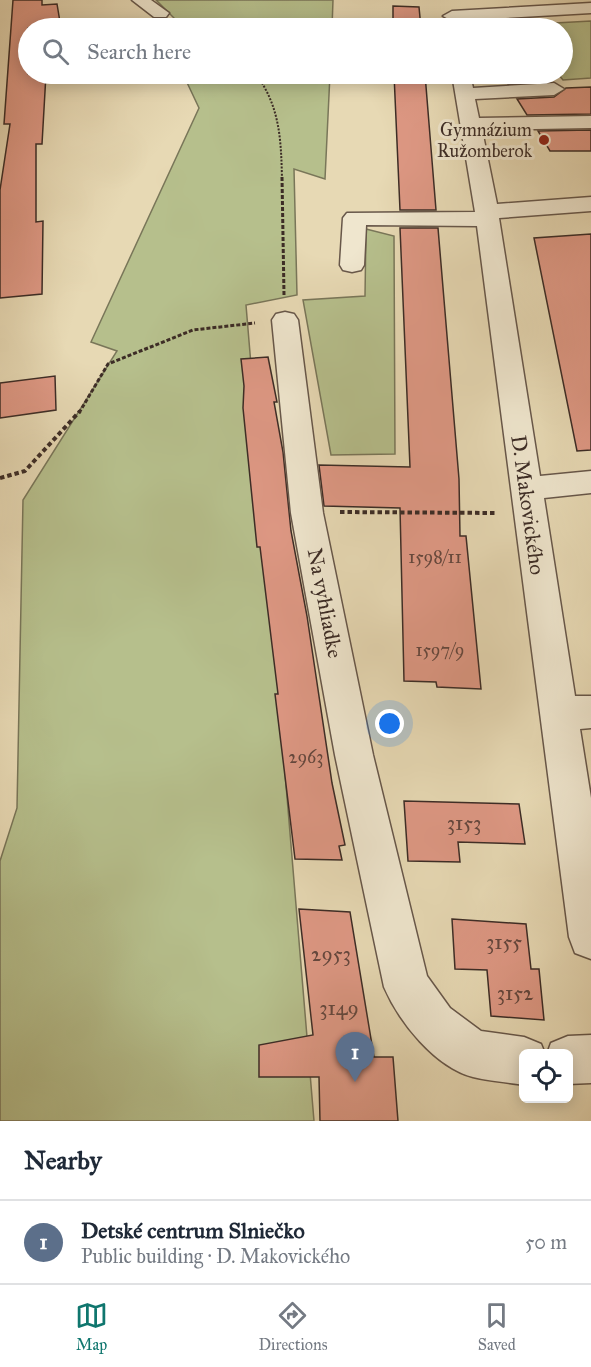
<!DOCTYPE html>
<html lang="en">
<head>
<meta charset="utf-8">
<style>
  body { margin:0; font-family:"IM FELL Great Primer",serif; background:#f6f6f7; color:#1f2937 }
  .controls { position:absolute; right:18px; bottom:18px; display:grid; overflow:hidden; border-radius:9px; box-shadow:0 3px 15px #0003 }
  .controls button { width:54px; height:54px; display:grid; place-items:center; padding:0; border:0; border-bottom:2px solid #e0e1e3; background:#fff; color:#1f2937; font:30px sans-serif }
  .you { position:absolute; left:390px; top:724px; width:21px; height:21px; margin:-15px; border:4px solid #fff; border-radius:50%; background:#1a73e8; box-shadow:0 0 0 9px #1a73e833 }
  .badge { display:grid; place-items:center; width:39px; height:39px; border-radius:50%; background:#0f766e; color:#fff; font-size:20px; font-weight:700 }
  .pin { position:absolute; translate:-50% -50px; filter:drop-shadow(0 2px 3px #0008) }
  .pin::after { content:''; position:absolute; top:32px; width:21px; height:18px; background:inherit; clip-path:polygon(0 0,100% 0,50% 100%) }
  .list { margin:0; padding:0; list-style:none }
  h2 { display:flex; justify-content:space-between; align-items:center; height:78px; margin:0; padding:0 24px; font-size:26px }
  h2 small { font-size:20px; font-weight:400; color:#747a83 }
  .list li { display:grid; grid-template-columns:39px 1fr auto; gap:18px; align-items:center; box-sizing:border-box; height:84px; padding:0 24px; border-top:2px solid #e0e1e3 }
  .list b { display:block; font-size:22px; white-space:nowrap }
  .list p { margin:0; font-size:20px; white-space:nowrap; color:#747a83 }
  .list em { font-size:20px; font-style:normal; color:#747a83 }
  .icon { flex:none; width:33px; height:33px; fill:none; stroke:currentColor; stroke-width:2; stroke-linecap:round; stroke-linejoin:round }
  .map { position:relative; flex:none; width:591px; height:1121px; overflow:hidden }
  .search { position:absolute; background:#fff; box-shadow:0 3px 15px #0003; left:18px; right:18px; top:18px; height:66px; display:flex; align-items:center; gap:15px; box-sizing:border-box; padding:0 21px; border-radius:33px; color:#747a83; font-size:22px }
  .sheet { height:162px; background:#fff }
  nav { display:flex; justify-content:space-around; align-items:center; box-sizing:border-box; height:84px; border-top:2px solid #e0e1e3; background:#fff; font-size:16px; color:#747a83 }
  nav a { display:grid; justify-items:center; gap:3px }
  nav .on { color:#0f766e }
  .map>svg:first-child { display:block }
  .green { fill:#b6bf8c; stroke:#797659; stroke-width:1.5 }
  .building { fill:#de9884; stroke:#3c2c26; stroke-width:1.5 }
  .lines { fill:none; stroke-linecap:round; stroke-linejoin:round }
  .minor-casing { stroke:#67574a; stroke-width:3 }
  .path-far2 { stroke:#3c2c26; stroke-width:2; stroke-dasharray:2 1.5; stroke-linecap:butt }
  .path-far1 { stroke:#3c2c26; stroke-width:3; stroke-dasharray:4 2; stroke-linecap:butt }
  .path { stroke:#3c2c26; stroke-width:4; stroke-dasharray:4.5 3; stroke-linecap:butt }
  .minor { fill:#efe6ce; fill-rule:evenodd }
  .poi-dot { fill:#8f2418; stroke:#efe6ce; stroke-width:2 }
  .labels { text-anchor:middle; dominant-baseline:central; stroke-width:6; stroke-linejoin:round; paint-order:stroke }
  .far-poi-label { font-size:18px; fill:#3c2c26; stroke:#efe6ce; text-anchor:end }
  .number-label { font-size:18px; fill:#64473e }
  .street-label { font-size:21px; fill:#3c2c26; stroke:#efe6ce }
  .near-number-label { font-size:21px; fill:#64473e }
</style>
</head>
<body>
<div class="map">
<svg width="591" height="1121" viewBox="0 0 591 1121">
  <rect width="100%" height="100%" fill="#e7d9b4"/>
  <filter id="stains"><feTurbulence type="fractalNoise" baseFrequency=".00333" numOctaves="4"/><feColorMatrix values="0 0 0 0 .2 0 0 0 0 .09 0 0 0 0 .02 0 0 0 .5 -.17"/></filter>
  <radialGradient id="worn" r=".72"><stop offset=".6" stop-color="#630" stop-opacity="0"/><stop offset="1" stop-color="#630" stop-opacity=".3"/></radialGradient>
  <path class="green" d="M156 0H333L332 28H168L178 22Z
    M591 21V78L563 80 558 74H562V28H522L520 25Z
    M183 74H330L325 179 294 169 297 295 246 305 314 1121H0V861L17 808 23 500 117 351 91 342 199 108Z
    M366 229 394 236 395 454 331 455 303 300 365 296Z"/>
  <path class="building" d="M13 0H42V5L57 4 61 28H28V74H46L42 144H36V222L43 221 42 294 0 298V190L10 124H4Z
    M393 6 419 7 421 28H393Z
    M394 74H425L436 210H400Z
    M501 74H532L538 82 508 84Z
    M591 87V114L527 115 517 99 554 97 566 88Z
    M591 130V151H550L538 131Z
    M400 228H438L459 479 460 536H466L481 689 437 687 436 682 404 681 400 508 324 506 319 465 410 467Z
    M591 234V450L577 451 534 238Z
    M268 357 277 402H274L283 452 291 531 307 616 332 783 345 845 339 846 342 860 295 859 275 694H278L260 547H257L243 408 244 386 241 359Z
    M55 376 56 410 0 418V383Z
    M404 801 519 804 525 844 458 842 460 862 408 861Z
    M299 909 350 912 374 1057H393L398 1121H320L319 1077H259V1045L313 1035Z
    M452 919 526 924 531 969H539L544 1020 491 1016 487 970 455 969Z"/>
  <g class="lines">
    <defs>
      <path id="minor" d="M132 0H151L169 13 166 17H154Z
        M591 3V13L452 21 443 16 452 11Z
        M452 74H470L473 88 554 83 564 89 554 95 475 99 479 118 591 116V128L482 130 497 204 591 197V211L499 218 540 476 591 471V493L544 498 575 696H591V728L580 729 591 798V959L575 953 569 937 477 226 366 225 364 265 361 270 352 272 343 270 340 265 343 218 347 213 475 212Z
        M285 312 294 314 298 320 323 513 373 755 427 976 450 1008 481 1031 524 1037 541 1044 545 1054H524V1085C507 1082 489 1081 473 1077 435 1067 399 1022 384 987L335 755 291 513 272 320 276 314Z
        M591 1035V1083L568 1084V1054H547L551 1043 568 1036Z"/>
    </defs>
    <use href="#minor" class="minor-casing"/>
    <path class="path-far2" d="M256 74C280 107 281 139 282 179"/>
    <path class="path-far1" d="M282 177 284 295
      M79 413 108 364 193 330 255 323"/>
    <path class="path" d="M0 478 25 471 80 411
      M340 512 495 513"/>
    <use href="#minor" class="minor"/>
  </g>
  <circle class="poi-dot" cx="544" cy="140" r="6"/>
  <g class="labels">
    <g class="far-poi-label">
      <text x="532" y="130">Gymnázium<tspan x="532" dy="21">Ružomberok</tspan></text>
    </g>
    <g class="number-label">
      <text x="435" y="557">1598/11</text>
      <text x="440" y="650">1597/9</text>
      <text x="306" y="757">2963</text>
    </g>
    <g class="street-label">
      <text transform="translate(528 505) rotate(82)">D. Makovického</text>
      <text transform="translate(325 603) rotate(79)">Na vyhliadke</text>
    </g>
    <g class="near-number-label">
      <text x="464" y="823">3153</text>
      <text x="504" y="942">3155</text>
      <text x="331" y="954">2953</text>
      <text x="515" y="993">3152</text>
      <text x="339" y="1008">3149</text>
    </g>
  </g>
  <rect width="100%" height="100%" filter="url(#stains)"/>
  <rect width="100%" height="100%" fill="url(#worn)"/>
</svg>
<div class="controls">
<button><svg class="icon" aria-label="locate" viewBox="0 0 24 24"><circle cx="12" cy="12" r="6"/><path d="M12 2v4M12 18v4M2 12h4M18 12h4"/></svg></button>
</div>
<div class="you"></div>
<div class="pin badge" style="left:355px;top:1082px;background:#5c6f8a">1</div>
<div class="search"><svg class="icon" aria-label="search" viewBox="0 0 24 24"><circle cx="10" cy="10" r="6"/><path d="M15 15l6 6"/></svg>Search here</div>
</div>
<section class="sheet">
<h2>Nearby<small></small></h2>
<ul class="list">
<li><span class="badge" style="background:#5c6f8a">1</span><div><b>Detské centrum Slniečko</b><p>Public building · D. Makovického</p></div><em>50 m</em></li>
</ul>
</section>
<nav>
<a class="on"><svg class="icon" aria-label="map" viewBox="0 0 24 24"><path d="M3 6l6-2 6 2 6-2v14l-6 2-6-2-6 2zM9 4v14M15 6v14"/></svg>Map</a>
<a><svg class="icon" aria-label="directions" viewBox="0 0 24 24"><path d="M12 3l9 9-9 9-9-9zM9 14v-3h6M13 9l2 2-2 2"/></svg>Directions</a>
<a><svg class="icon" aria-label="saved" viewBox="0 0 24 24"><path d="M7 4h10v16l-5-4-5 4z"/></svg>Saved</a>
</nav>
</body>
</html>
